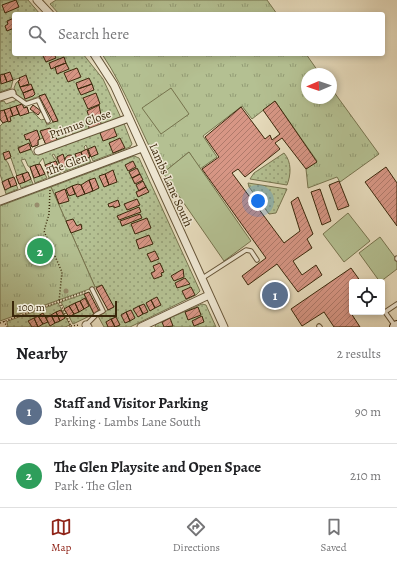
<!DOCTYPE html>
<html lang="en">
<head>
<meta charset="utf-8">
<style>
  body { margin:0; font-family:Alegreya,serif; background:#f2f2f2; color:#202124 }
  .controls { position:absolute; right:12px; bottom:12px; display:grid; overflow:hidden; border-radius:4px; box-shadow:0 2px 6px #0003 }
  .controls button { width:36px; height:36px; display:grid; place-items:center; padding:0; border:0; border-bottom:1px solid #e0e0e0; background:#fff; color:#202124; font:20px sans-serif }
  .compass { position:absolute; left:301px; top:68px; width:36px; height:36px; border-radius:50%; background:#fff; box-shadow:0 2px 6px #0003; rotate:268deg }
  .scale { position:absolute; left:12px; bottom:10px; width:105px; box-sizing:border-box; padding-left:4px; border:2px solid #3a270a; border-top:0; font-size:11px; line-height:14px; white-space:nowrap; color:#3a270a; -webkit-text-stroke:3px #efe8d4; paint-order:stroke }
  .you { position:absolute; left:258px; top:201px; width:14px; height:14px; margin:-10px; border:3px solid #fff; border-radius:50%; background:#1a73e8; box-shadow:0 0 0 6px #1a73e833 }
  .badge { display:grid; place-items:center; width:26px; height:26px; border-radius:50%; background:#8f2418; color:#fff; font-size:13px; font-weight:700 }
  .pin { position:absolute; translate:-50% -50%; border:2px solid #fff; box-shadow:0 1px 4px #0006 }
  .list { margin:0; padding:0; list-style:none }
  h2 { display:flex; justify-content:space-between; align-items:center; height:52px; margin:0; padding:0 16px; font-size:17px }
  h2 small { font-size:13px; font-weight:400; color:#757577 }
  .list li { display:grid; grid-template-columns:26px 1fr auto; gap:12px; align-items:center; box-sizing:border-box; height:64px; padding:0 16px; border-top:1px solid #e0e0e0 }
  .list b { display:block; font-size:15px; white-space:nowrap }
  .list p { margin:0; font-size:13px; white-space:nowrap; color:#757577 }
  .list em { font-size:13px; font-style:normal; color:#757577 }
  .icon { flex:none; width:22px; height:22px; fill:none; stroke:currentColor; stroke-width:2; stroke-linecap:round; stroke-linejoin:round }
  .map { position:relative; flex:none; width:397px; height:327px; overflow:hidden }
  .search { position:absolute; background:#fff; box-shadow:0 2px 6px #0003; left:12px; right:12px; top:12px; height:44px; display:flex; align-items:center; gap:10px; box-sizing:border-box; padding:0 14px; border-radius:4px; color:#757577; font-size:15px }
  .sheet { height:180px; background:#fff }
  nav { display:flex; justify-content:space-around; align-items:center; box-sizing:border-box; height:56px; border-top:1px solid #e0e0e0; background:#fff; font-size:11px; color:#757577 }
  nav a { display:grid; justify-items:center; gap:2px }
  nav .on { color:#8f2418 }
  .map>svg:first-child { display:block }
  .grass { fill:url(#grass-dots); stroke:#77744e }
  .park { fill:url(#park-tufts); stroke:#77744e }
  .pitch { fill:#b4c092; stroke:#77744e }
  .building { fill:url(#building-hatch); stroke:#3a270a }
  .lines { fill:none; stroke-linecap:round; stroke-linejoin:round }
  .lane-casing { stroke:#655437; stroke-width:5.5 }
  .street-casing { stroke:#655437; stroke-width:9 }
  .secondary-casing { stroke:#3a270a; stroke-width:12 }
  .path { stroke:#3a270a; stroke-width:1.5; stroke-dasharray:1 2; stroke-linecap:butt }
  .lane { stroke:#efe8d4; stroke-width:3.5 }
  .street { stroke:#efe8d4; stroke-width:7 }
  .secondary { stroke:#efe8d4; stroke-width:10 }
  .tree { fill:#988d6d }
  .labels { text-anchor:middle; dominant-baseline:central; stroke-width:3; stroke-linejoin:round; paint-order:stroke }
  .street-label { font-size:12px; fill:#3a270a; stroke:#efe8d4 }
</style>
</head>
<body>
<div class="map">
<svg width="397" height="327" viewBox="0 0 397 327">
  <defs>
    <pattern id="grass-dots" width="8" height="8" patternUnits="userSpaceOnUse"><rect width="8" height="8" fill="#b4c092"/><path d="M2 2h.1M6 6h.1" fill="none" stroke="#939c75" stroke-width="1.8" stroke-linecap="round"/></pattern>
    <pattern id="park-tufts" width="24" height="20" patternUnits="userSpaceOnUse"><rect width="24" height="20" fill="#b4c092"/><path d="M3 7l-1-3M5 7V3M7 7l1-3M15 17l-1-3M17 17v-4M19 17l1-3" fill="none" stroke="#939c75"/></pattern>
    <pattern id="building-hatch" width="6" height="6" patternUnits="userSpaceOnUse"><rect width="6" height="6" fill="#d79685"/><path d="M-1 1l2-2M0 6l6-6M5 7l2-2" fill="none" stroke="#af7a6b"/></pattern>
  </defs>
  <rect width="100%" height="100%" fill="#e7dcbd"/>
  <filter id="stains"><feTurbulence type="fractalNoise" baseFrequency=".005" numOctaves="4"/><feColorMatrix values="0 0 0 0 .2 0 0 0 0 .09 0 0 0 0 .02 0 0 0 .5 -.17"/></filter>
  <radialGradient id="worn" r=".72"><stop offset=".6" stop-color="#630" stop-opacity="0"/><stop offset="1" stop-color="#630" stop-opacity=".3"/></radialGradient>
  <path class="grass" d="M0 0H28L40 14H14V54H83L103 79 121 118 87 131 73 134 70 128 65 130 66 134 65 138 46 145 43 138 38 140V145L32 147 29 144 18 147 20 153 31 149 34 155 123 121 132 144 130 147 93 161 86 145 84 147 91 162 63 172 54 154 52 155 56 161 61 173 49 178 43 158 39 163 47 178 35 183 30 167 28 166 25 159 21 160 27 172H28L33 184 21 188 11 158 5 159 8 163 18 189 6 194 0 174V126L3 123 0 119V102L4 101 6 104 17 100 22 104 24 108 27 107 29 113 33 112 41 120 45 119 47 125 58 120 45 94 27 101 17 96 14 88 16 83 20 80 19 78 13 80 11 88 0 92Z
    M284 153C292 162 291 175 287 185L250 179 254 173Z
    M134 156 139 158 200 291 196 295 130 327H104L98 316 113 307 102 285 95 287 51 187Z
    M248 183 287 189 276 213 269 214 249 187Z
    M84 294 94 314 73 324 61 302Z
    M58 303 70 325 65 327H8L7 322 8 321Z
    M202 304 206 305 216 327H155L156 324Z"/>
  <path class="park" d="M56 0H267L277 14H59L50 4Z
    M102 54H306L320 74H307V98H331V88L379 154 340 182 337 177 308 188 306 169 317 161 275 101 252 119 242 106 203 136 217 157 200 169 189 152 163 173C141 134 127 91 102 54Z
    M51 187 95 287 0 321V206Z"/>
  <path class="pitch" d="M171 88 189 114 161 134 142 108Z
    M189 152 251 241 224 261 163 173Z
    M348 213 370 241 344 262 323 234Z
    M380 237 397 260V269L380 282 359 253Z"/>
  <path class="building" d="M16 0 19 7 5 13 2 5Z
    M14 18V28L7 31 5 26 8 24 7 21Z
    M42 54H54L56 58 46 62Z
    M64 57 66 63 51 69 49 63Z
    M66 63 69 69 57 74 55 67Z
    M77 68 81 77 68 82 64 73Z
    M10 72 13 80 7 82 4 74Z
    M4 74 7 82 1 84 0 75Z
    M26 75 29 84 20 87 18 81 20 80 19 78Z
    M89 78 92 84 78 89 76 83Z
    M92 84 94 90 81 95 78 89Z
    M29 85 31 84 33 89 23 93 20 87Z
    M33 89 35 94 33 96 25 99 23 93Z
    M96 93 100 104 88 109 83 98Z
    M45 94 52 108 58 121 53 122 39 96Z
    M275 101 317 162 306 169 282 138 275 143 280 149 245 177 238 169 232 173 284 243 300 231 291 202 298 197 313 234 307 239 312 248 293 261 302 275 316 265 322 275 298 292 277 264 248 285 242 276 266 258 202 169 219 157 205 137 241 107 265 139 270 135 272 140 280 134 263 110Z
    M22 104 24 108 27 107 29 113 20 116 16 106Z
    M33 105 41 111 38 115 30 109Z
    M99 105 101 115 90 120 87 111Z
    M16 106 19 114 13 116 10 108Z
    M10 108 13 116 10 117 11 121 8 122 4 110Z
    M4 110 8 121 3 123 0 119V111Z
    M99 118 102 126 90 130 87 123Z
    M113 126 117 136 103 141 100 133Z
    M50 128 58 141 46 145 40 131Z
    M37 130 40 139 38 140V145L32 147 29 139 26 140 24 135Z
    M120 138 125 148 113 153 109 143Z
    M29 143 31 149 20 153 18 148Z
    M95 146 98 154 91 157 88 149Z
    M87 149 90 157 84 160 81 152Z
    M9 151 11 157 5 160 3 153Z
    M81 152 84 160 78 162 75 154Z
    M63 154 67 166 61 168 57 157Z
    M65 160a5 5 0 1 1 10 0a5 5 0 1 1-10 0Z
    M56 161 59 169 54 171 50 163Z
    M133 161 136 167 128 171 125 165Z
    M50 163 54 171 48 173 45 165Z
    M40 164 45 174 40 176 35 165Z
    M35 165 40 176 34 178 30 167Z
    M386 167 397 183V226L365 182Z
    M137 168 140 174 132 178 129 172Z
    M113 170 117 182 109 185 105 174Z
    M28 172 31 179 25 182 22 174Z
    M22 174 25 182 19 184 16 176Z
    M105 174 109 185 104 187 99 176Z
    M140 174 143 180 135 184 132 178Z
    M14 177 17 185 11 187 8 179Z
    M95 178 99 188 93 191 89 180Z
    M8 179 11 187 5 190 2 182Z
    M89 180 93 191 85 194 81 185Z
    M143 181 146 187 139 191 136 185Z
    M339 181 349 206 338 210 329 185Z
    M78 184 81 185 85 194 77 197 72 186Z
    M72 186 75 194 69 196 66 189Z
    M146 187 149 192 138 197 136 192Z
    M65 189 69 201 59 204 55 193Z
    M320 189 331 221 322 225 311 192Z
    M137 199 140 205 127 210 124 204Z
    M118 200 120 206 114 208V206L109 207 108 204Z
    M139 207 141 212 119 220 117 216Z
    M140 214 142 218 122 226 120 221Z
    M147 218 151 228 135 234 131 224Z
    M73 219 77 226 81 224 82 229 71 233 66 221Z
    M149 235 153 244 139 249 136 240Z
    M155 251 159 259 151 262 147 254Z
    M160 263 164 272 161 273 162 276 154 279 151 273 155 271 153 266Z
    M351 268 361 282H352V308L349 310 360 327H334L324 312 302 326 291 309Z
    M183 269 184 277 174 281 171 276Z
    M185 278 190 284 177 288 175 283Z
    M102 285 114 307 108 310 96 288Z
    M191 287 195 295 186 299 182 291Z
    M89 292 99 311 94 314 84 294Z
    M157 297 161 305 155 308 151 300Z
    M85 298 89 306 84 309 80 301Z
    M151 300 155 308 150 311 146 303Z
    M80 301 84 309 79 312 75 303Z
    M75 303 79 312 74 314 69 306Z
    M144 304 148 312 143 314 139 306Z
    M69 306 74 314 69 317 64 309Z
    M139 306 143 314 138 317 133 309Z
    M198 307 201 315 188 320 185 312Z
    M61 310 65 318 60 321 56 312Z
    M131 310 135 318 130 321 126 312Z
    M56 312 60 321 55 323 51 315Z
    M126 312 130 321 125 323 121 315Z
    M43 313 48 322 43 324 38 316Z
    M51 315 55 323 50 326 46 318Z
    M38 316 43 324 38 327 34 318Z
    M202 316 204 322 194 326 192 321Z
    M116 317 120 325 115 327 111 319Z
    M34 318 38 327H32L28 321Z
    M170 318 173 326 164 327 162 322Z
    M111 319 115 327H108L106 322Z"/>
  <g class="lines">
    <defs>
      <path id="lane" d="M12 94 26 104 38 100 48 121
        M397 258V259
        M201 279 246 250 251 251 257 260
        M86 325 97 314 103 311 92 289
        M319 326 320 327
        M395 326 385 312 397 304"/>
      <path id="street" d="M37 0 50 14
        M94 54 114 85 224 327
        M0 97 12 93
        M38 151 129 118
        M0 201 142 148
        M86 325 88 327
        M141 327 209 295"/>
      <path id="secondary" d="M395 327 397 326"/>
    </defs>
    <use href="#lane" class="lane-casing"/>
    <use href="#street" class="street-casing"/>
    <use href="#secondary" class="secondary-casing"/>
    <path class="path" d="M50 190 49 214 44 231 62 272 59 301 71 326 68 327
      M4 321 7 327
      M0 323 87 291
      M71 326 79 325"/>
    <use href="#lane" class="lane"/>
    <use href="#street" class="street"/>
    <use href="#secondary" class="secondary"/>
  </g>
  <g class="tree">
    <circle cx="37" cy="205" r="2.5"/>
    <circle cx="66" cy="291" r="2.5"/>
  </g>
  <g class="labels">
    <g class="street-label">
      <text transform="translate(80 124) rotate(-20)">Primus Close</text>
      <text transform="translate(67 164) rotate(-21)">The Glen</text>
      <text transform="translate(171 185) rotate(66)">Lambs Lane South</text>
    </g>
  </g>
  <rect width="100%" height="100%" filter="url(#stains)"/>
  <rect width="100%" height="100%" fill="url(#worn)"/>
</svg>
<div class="controls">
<button><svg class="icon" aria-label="locate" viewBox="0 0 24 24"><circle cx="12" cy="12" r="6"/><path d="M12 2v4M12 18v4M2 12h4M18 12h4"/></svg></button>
</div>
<svg class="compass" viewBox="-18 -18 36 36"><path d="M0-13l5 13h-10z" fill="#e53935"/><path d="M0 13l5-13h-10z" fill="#757577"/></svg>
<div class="scale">100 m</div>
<div class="you"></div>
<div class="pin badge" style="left:275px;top:295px;background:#5c6f8a">1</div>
<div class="pin badge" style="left:40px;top:251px;background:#2e9e5b">2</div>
<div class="search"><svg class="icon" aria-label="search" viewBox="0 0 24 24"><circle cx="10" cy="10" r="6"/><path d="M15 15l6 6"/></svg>Search here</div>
</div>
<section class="sheet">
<h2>Nearby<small>2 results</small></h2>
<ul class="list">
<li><span class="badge" style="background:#5c6f8a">1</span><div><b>Staff and Visitor Parking</b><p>Parking · Lambs Lane South</p></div><em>90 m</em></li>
<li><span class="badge" style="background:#2e9e5b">2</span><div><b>The Glen Playsite and Open Space</b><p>Park · The Glen</p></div><em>210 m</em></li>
</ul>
</section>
<nav>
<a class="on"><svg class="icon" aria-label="map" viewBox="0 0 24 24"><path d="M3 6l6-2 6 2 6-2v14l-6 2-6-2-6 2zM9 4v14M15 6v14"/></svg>Map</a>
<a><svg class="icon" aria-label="directions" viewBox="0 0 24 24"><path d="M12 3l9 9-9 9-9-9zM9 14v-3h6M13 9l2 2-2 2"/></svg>Directions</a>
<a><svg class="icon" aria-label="saved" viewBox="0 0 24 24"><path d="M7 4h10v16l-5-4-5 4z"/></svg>Saved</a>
</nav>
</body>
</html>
